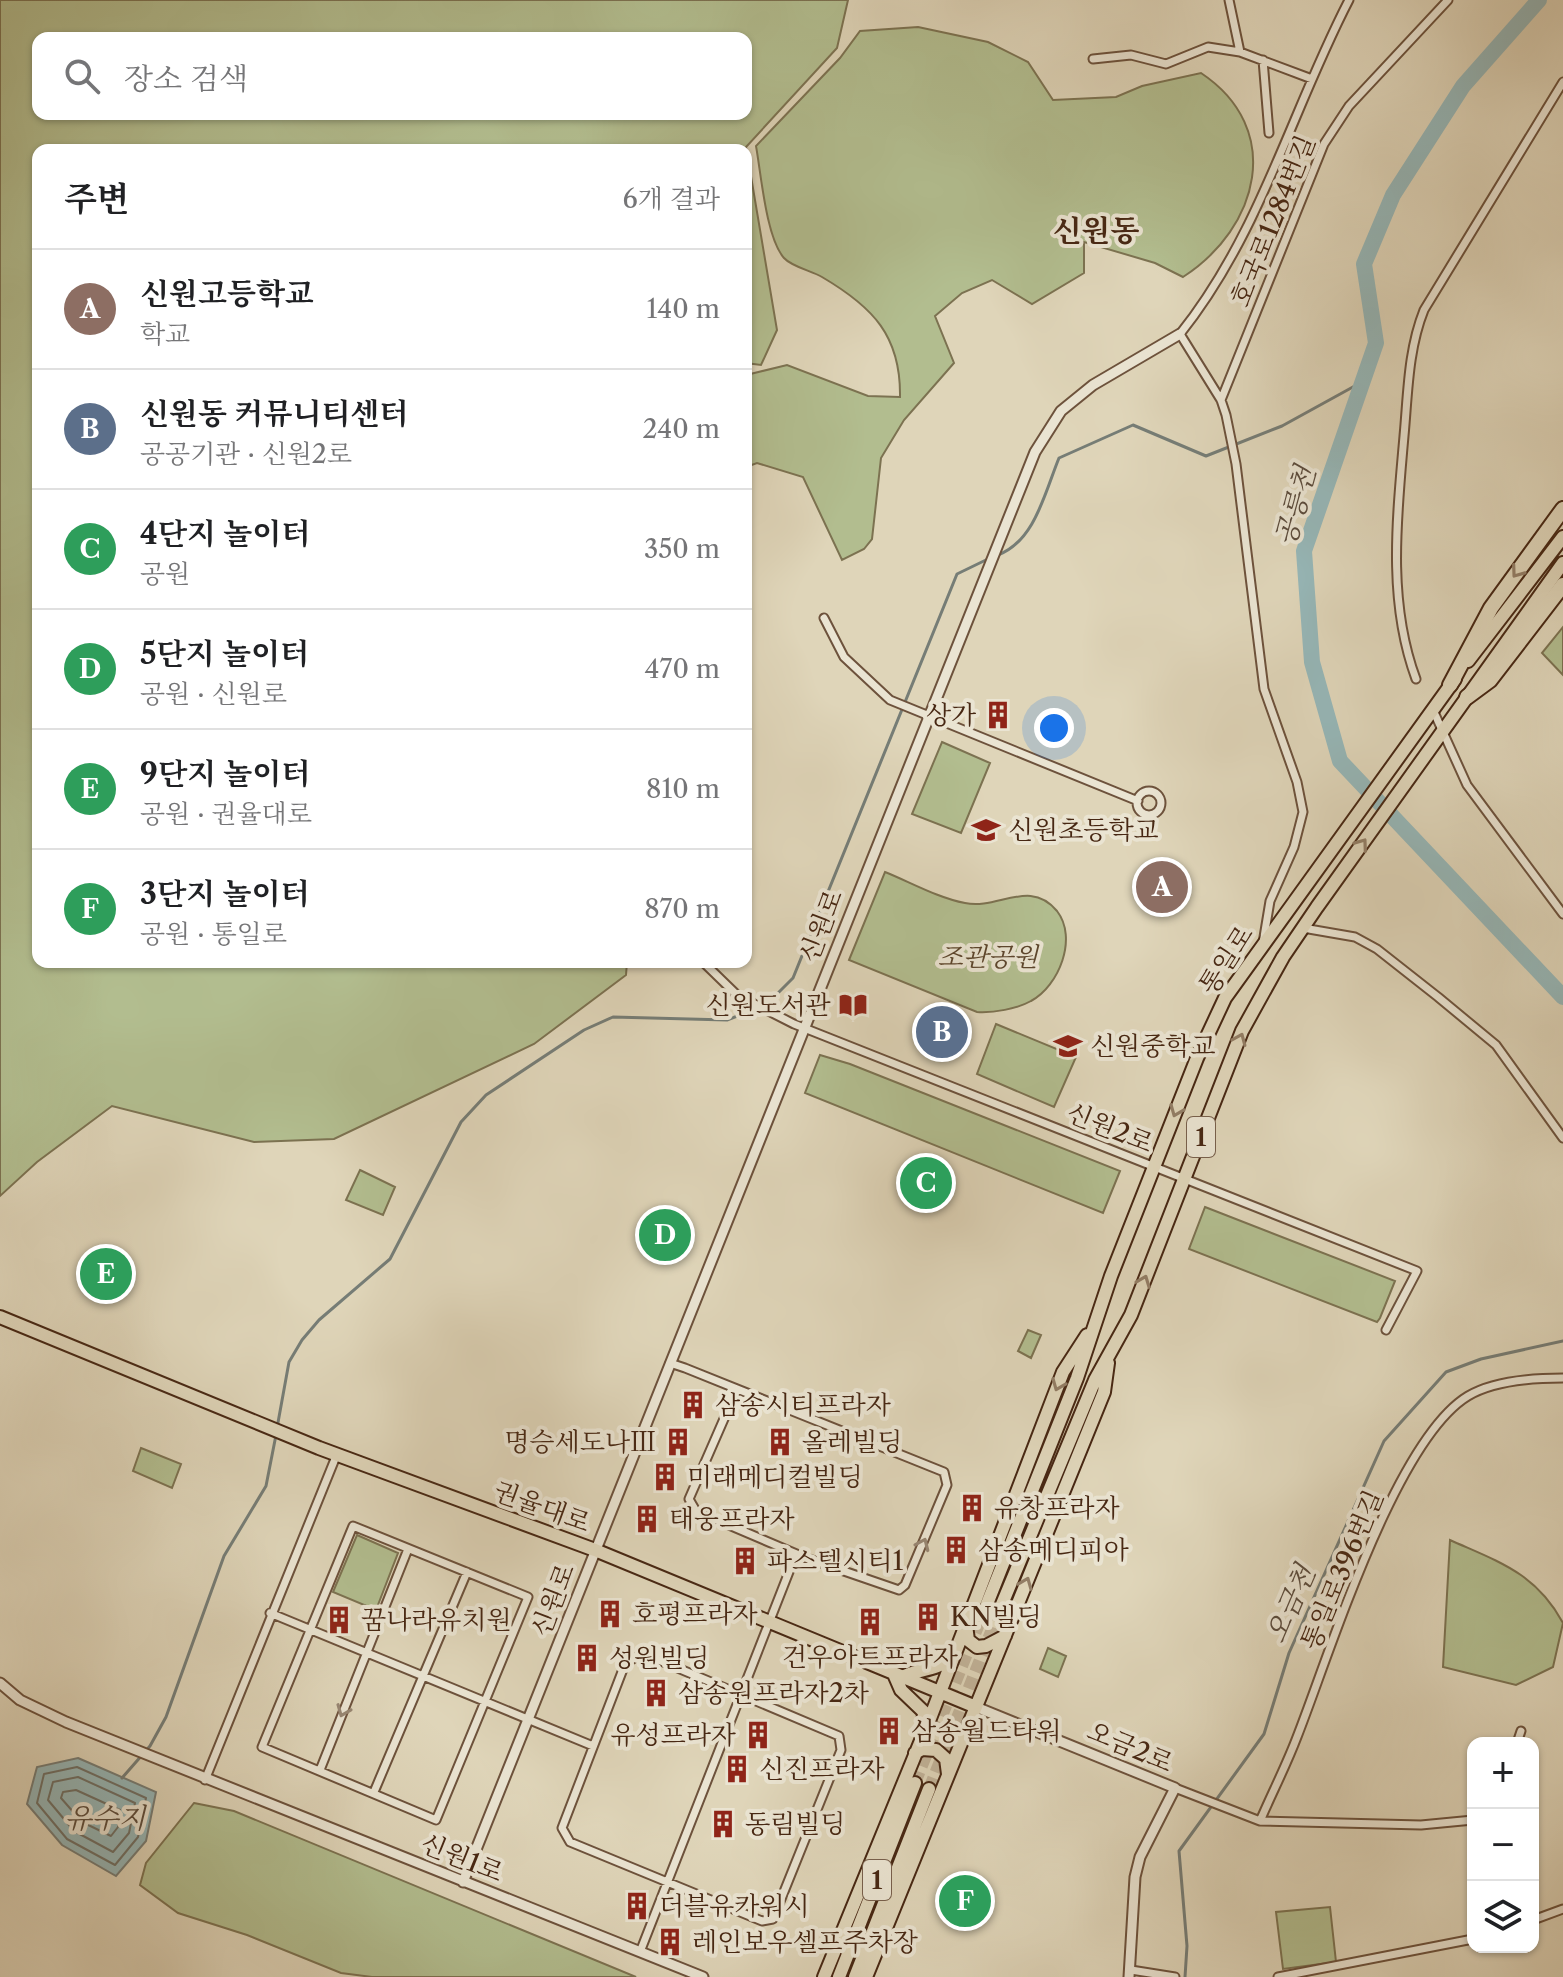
<!DOCTYPE html>
<html lang="ko">
<head>
<meta charset="utf-8">
<style>
  body { margin:0; font-family:"Libre Caslon Text","Noto Serif KR",serif; background:#f6f6f6; color:#202124 }
  .controls { position:absolute; right:24px; bottom:24px; display:grid; overflow:hidden; border-radius:16px; box-shadow:0 2px 6px #0004 }
  .controls button { width:72px; height:72px; display:grid; place-items:center; padding:0; border:0; border-bottom:2px solid #e0e0e0; background:#fff; color:#202124; font:40px sans-serif }
  .you { position:absolute; left:1054px; top:728px; width:28px; height:28px; margin:-20px; border:6px solid #fff; border-radius:50%; background:#1a73e8; box-shadow:0 0 0 12px #1a73e833 }
  .badge { display:grid; place-items:center; width:52px; height:52px; border-radius:50%; background:#0b8043; color:#fff; font-size:26px; font-weight:700 }
  .pin { position:absolute; translate:-50% -50%; border:4px solid #fff; box-shadow:0 2px 8px #0006 }
  .list { margin:0; padding:0; list-style:none }
  h2 { display:flex; justify-content:space-between; align-items:center; height:104px; margin:0; padding:0 32px; font-size:34px }
  h2 small { font-size:26px; font-weight:400; color:#757577 }
  .list li { display:grid; grid-template-columns:52px 1fr auto; gap:24px; align-items:center; box-sizing:border-box; height:120px; padding:0 32px; border-top:2px solid #e0e0e0 }
  .list b { display:block; font-size:30px; white-space:nowrap }
  .list p { margin:0; font-size:26px; white-space:nowrap; color:#757577 }
  .list em { font-size:26px; font-style:normal; color:#757577 }
  .icon { flex:none; width:44px; height:44px; fill:none; stroke:currentColor; stroke-width:2; stroke-linecap:round; stroke-linejoin:round }
  .map { position:relative; flex:none; width:1563px; height:1977px; overflow:hidden }
  .search { position:absolute; background:#fff; box-shadow:0 2px 6px #0004; left:32px; top:32px; width:720px; height:88px; display:flex; align-items:center; gap:20px; box-sizing:border-box; padding:0 28px; border-radius:16px; color:#757577; font-size:30px }
  .panel { position:absolute; background:#fff; box-shadow:0 2px 6px #0004; left:32px; top:144px; width:720px; height:824px; border-radius:16px }
  .map>svg:first-child { display:block }
  .green { fill:#b2bd8f; stroke:#7c7251; stroke-width:2; fill-rule:evenodd }
  .water { fill:#96b7b8; stroke:#767d76; stroke-width:2 }
  .lines { fill:none; stroke-linecap:round; stroke-linejoin:round }
  .shore { stroke:#6e6f66; stroke-width:2 }
  .stream { stroke:#767d76; stroke-width:3 }
  .river { stroke:#96b7b8; stroke-width:16 }
  .primary-tunnel { stroke:#c1b298; stroke-width:12; stroke-dasharray:12 6; stroke-linecap:butt }
  .minor-casing { stroke:#6d523c; stroke-width:11 }
  .tertiary-casing { stroke:#6d523c; stroke-width:13 }
  .primary-casing { stroke:#472713; stroke-width:16 }
  .motorway-casing { stroke:#472713; stroke-width:18 }
  .minor { stroke:#eae4d2; stroke-width:7 }
  .tertiary { stroke:#eae4d2; stroke-width:9 }
  .primary { stroke:#dfd5b9; stroke-width:12 }
  .motorway { stroke:#dfd5b9; stroke-width:14 }
  .oneway { stroke:#937e66 }
  .oneway2 { stroke:#988672 }
  .labels { text-anchor:middle; dominant-baseline:central; stroke-width:8; stroke-linejoin:round; paint-order:stroke }
  .shield { fill:#eae4d2; stroke:#78604c; stroke-width:2 }
  .shield-label { font-size:24px; font-weight:bold; fill:#472713 }
  .street-label { font-size:26px; fill:#472713; stroke:#eae4d2 }
  .poi-label { font-size:26px; fill:#472713; stroke:#eae4d2; text-anchor:start }
  .park-label { font-size:26px; font-style:italic; fill:#5c452c; stroke:#eae4d2 }
  .water-label { font-size:28px; font-style:italic; fill:#5b4b3c; stroke:#eae4d2 }
  .quarter-label { font-size:30px; font-weight:bold; fill:#472713; stroke:#eae4d2 }
</style>
</head>
<body>
<div class="map">
<svg width="1563" height="1977" viewBox="0 0 1563 1977">
  <rect width="100%" height="100%" fill="#dfd5b9"/>
  <filter id="stains"><feTurbulence type="fractalNoise" baseFrequency=".0025" numOctaves="4"/><feColorMatrix values="0 0 0 0 .2 0 0 0 0 .09 0 0 0 0 .02 0 0 0 .5 -.17"/></filter>
  <radialGradient id="worn" r=".72"><stop offset=".6" stop-color="#630" stop-opacity="0"/><stop offset="1" stop-color="#630" stop-opacity=".3"/></radialGradient>
  <path class="green" d="M0 0H848L837 48 746 147 777 330 761 365 746 363V150H38V962H627L626 975 534 1044 334 1139 254 1142 112 1106 37 1162 0 1196ZM38 38H746V114H38Z
    M918 27 988 42 1028 62 1053 100 1116 97 1142 86 1201 73C1285 129 1259 228 1183 277L1155 263 1084 242V273L1032 304 992 280 962 293 935 316 954 363 904 420 881 458 872 539 864 549 842 560 803 477 757 463 746 467V375L787 365 868 396 900 397C901 336 873 307 822 277 812 271 792 267 784 258 766 238 761 173 756 146L840 58 860 31Z
    M1563 627V675L1542 653Z
    M942 742 990 763 961 833 912 814Z
    M885 872C910 882 938 898 965 903 998 910 1030 878 1057 911 1078 938 1059 986 1031 1001 1017 1009 993 1013 977 1012L849 960Z
    M996 1024 1076 1057 1054 1107 977 1074Z
    M820 1055 850 1064 1120 1171 1103 1213 805 1093Z
    M360 1170 395 1187 383 1215 346 1200Z
    M1205 1207 1395 1281 1380 1318 1377 1322 1189 1249Z
    M1028 1330 1041 1335 1031 1358 1018 1351Z
    M141 1448 181 1464 172 1488 133 1471Z
    M357 1535 398 1553 376 1610 333 1592Z
    M1450 1540C1499 1562 1536 1573 1563 1623L1553 1667 1516 1685 1443 1667Z
    M1048 1648 1066 1656 1058 1677 1040 1669Z
    M194 1803 234 1811 636 1977H372L341 1973 247 1935 178 1913 140 1885 146 1863Z
    M1330 1907 1336 1962 1283 1969 1276 1912Z"/>
  <path class="water" d="M78 1758 156 1792 146 1841 116 1876 62 1845 27 1804 37 1767Z"/>
  <g class="lines">
    <path class="shore" d="M77 1767 146 1798 138 1837 115 1865 67 1839 37 1803 44 1774Z
      M78 1777 135 1803 129 1833 113 1852 74 1831 48 1800 53 1782Z
      M76 1790 120 1810 118 1827 111 1836 82 1822 61 1798 63 1792Z"/>
    <path class="stream" d="M998 555C1035 541 1045 492 1059 458L1133 425 1206 456 1282 426 1362 382
      M277 1428 289 1362 302 1340 319 1320 390 1259 461 1122 486 1095 584 1030 613 1017 727 1020 766 1005 793 978 957 574 990 558
      M122 1778 150 1746 166 1717 224 1556 266 1486 276 1435
      M1185 1977 1187 1946 1179 1851 1264 1734 1289 1653 1384 1441 1446 1372 1481 1359 1563 1341"/>
    <path class="river" d="M1539 0 1463 86 1393 195 1364 264 1376 343 1304 551 1312 662 1340 761 1563 997"/>
    <path class="primary-tunnel" d="M915 1783 987 1604
      M929 1789 1000 1609"/>
    <defs>
      <path id="minor" d="M1229 0 1240 52
        M1093 59 1131 55 1166 64 1208 47 1240 52 1312 79
        M1263 60 1269 133
        M1221 400 1324 144 1349 106 1448 0
        M824 618 844 657 890 700 1138 801
        M1416 679C1387 601 1397 517 1404 436 1408 393 1408 350 1424 310L1563 82
        M1433 710 1467 785 1563 914
        M1137 803a12 12 0 1 1 24 0a12 12 0 1 1-24 0Z
        M1303 928 1355 937 1377 949 1438 997 1496 1045 1563 1138
        M1263 943 1270 901 1294 847 1303 812 1297 782 1264 689 1236 464 1226 415 1221 400 1180 334C1260 234 1291 112 1349 0
        M703 962 737 995 794 1024 1417 1271 1386 1330
        M670 1363 685 1368 944 1472 947 1485 905 1585 899 1590 806 1558 696 1511 689 1499 737 1389
        M353 1526 528 1597 436 1820 262 1747Z
        M270 1613 593 1746
        M642 1653 839 1736 841 1750 773 1919 762 1921 570 1842 562 1828 625 1664Z
        M1517 1743 1521 1731
        M320 1770 408 1549
        M205 1780 337 1454
        M1175 1788 1260 1821 1421 1825 1473 1820
        M374 1792 467 1572
        M1260 1821C1272 1793 1286 1766 1297 1737 1329 1656 1395 1440 1468 1396 1493 1381 1534 1378 1563 1378
        M1533 1920 1563 1909
        M640 1952 796 1554
        M1131 1970 1175 1977
        M1278 1977 1473 1939"/>
      <path id="tertiary" d="M0 1683 20 1700 66 1722 703 1977
        M976 1707 1175 1788 1140 1857 1135 1877 1129 1977
        M463 1882 1035 452 1061 411 1093 385 1180 334"/>
      <path id="primary" d="M1468 661 1563 537
        M0 1317 319 1448 595 1550 976 1707
        M987 1604 1077 1378 1111 1276 1197 1058 1225 998 1455 679
        M1000 1609 1095 1380 1131 1315 1242 1031 1283 957 1317 907 1563 563
        M966 1625 968 1640 977 1647 986 1646 1005 1636
        M894 1674 901 1690 924 1712 923 1727
        M902 1677C920 1668 935 1672 950 1658
        M915 1753 922 1749 936 1750 946 1759 948 1774
        M824 1977 929 1721 1063 1372 1087 1335
        M839 1977 915 1783
        M855 1977 929 1789
        M866 1977 1104 1392 1108 1363"/>
      <path id="motorway" d="M1450 685 1491 608 1563 509
        M1467 697 1490 680 1563 585"/>
    </defs>
    <use href="#minor" class="minor-casing"/>
    <use href="#tertiary" class="tertiary-casing"/>
    <use href="#primary" class="primary-casing"/>
    <use href="#motorway" class="motorway-casing"/>
    <use href="#minor" class="minor"/>
    <use href="#tertiary" class="tertiary"/>
    <use href="#primary" class="primary"/>
    <use href="#motorway" class="motorway"/>
  </g>
  <defs><path id="oneway-chevron" d="M-2-3.5L2.5 0L-2 3.5" fill="none" stroke-width="1.6" stroke-linecap="round" stroke-linejoin="round" transform="scale(2)"/></defs>
  <g class="oneway">
    <use href="#oneway-chevron" transform="translate(1517 572) rotate(126)"/>
    <use href="#oneway-chevron" transform="translate(1362 844) rotate(-54)"/>
    <use href="#oneway-chevron" transform="translate(1240 1039) rotate(-67)"/>
    <use href="#oneway-chevron" transform="translate(1176 1111) rotate(112)"/>
    <use href="#oneway-chevron" transform="translate(1144 1281) rotate(-69)"/>
    <use href="#oneway-chevron" transform="translate(1058 1385) rotate(112)"/>
    <use href="#oneway-chevron" transform="translate(1026 1583) rotate(-68)"/>
  </g>
  <g class="oneway2">
    <use href="#oneway-chevron" transform="translate(923 1544) rotate(-66)"/>
    <use href="#oneway-chevron" transform="translate(343 1711) rotate(112)"/>
  </g>
  <defs>
    <symbol id="building-bare" viewBox="-9 -9 18 18"><path d="M-4-6H4V6H1V3H-1V6H-4ZM-2.5-4.3h1.7v1.8h-1.7ZM.8-4.3h1.7v1.8H.8ZM-2.5-1h1.7V.8h-1.7ZM.8-1h1.7V.8H.8Z" fill="#8f2418" stroke="#eae4d2" stroke-width="2.5" paint-order="stroke"/></symbol>
    <symbol id="school-bare" viewBox="-9 -9 18 18"><path d="M0-5L7-2L0 1L-7-2ZM-4 1L0 2.5L4 1V4Q0 6-4 4Z" fill="#8f2418" stroke="#eae4d2" stroke-width="2.5" paint-order="stroke"/></symbol>
    <symbol id="library-bare" viewBox="-9 -9 18 18"><path d="M-6-4Q-3-5.5-.7-3.5V5Q-3 3-6 4ZM6-4Q3-5.5 .7-3.5V5Q3 3 6 4Z" fill="#8f2418" stroke="#eae4d2" stroke-width="2.5" paint-order="stroke"/></symbol>
  </defs>
  <g fill-rule="evenodd">
    <use href="#building-bare" x="978" y="695" width="40" height="40"/>
    <use href="#school-bare" x="966" y="810" width="40" height="40"/>
    <use href="#library-bare" x="833" y="985" width="40" height="40"/>
    <use href="#school-bare" x="1048" y="1026" width="40" height="40"/>
    <use href="#building-bare" x="673" y="1385" width="40" height="40"/>
    <use href="#building-bare" x="658" y="1422" width="40" height="40"/>
    <use href="#building-bare" x="760" y="1422" width="40" height="40"/>
    <use href="#building-bare" x="645" y="1457" width="40" height="40"/>
    <use href="#building-bare" x="952" y="1488" width="40" height="40"/>
    <use href="#building-bare" x="627" y="1499" width="40" height="40"/>
    <use href="#building-bare" x="936" y="1530" width="40" height="40"/>
    <use href="#building-bare" x="725" y="1541" width="40" height="40"/>
    <use href="#building-bare" x="590" y="1594" width="40" height="40"/>
    <use href="#building-bare" x="908" y="1597" width="40" height="40"/>
    <use href="#building-bare" x="319" y="1600" width="40" height="40"/>
    <use href="#building-bare" x="850" y="1602" width="40" height="40"/>
    <use href="#building-bare" x="567" y="1638" width="40" height="40"/>
    <use href="#building-bare" x="636" y="1673" width="40" height="40"/>
    <use href="#building-bare" x="869" y="1711" width="40" height="40"/>
    <use href="#building-bare" x="738" y="1715" width="40" height="40"/>
    <use href="#building-bare" x="717" y="1749" width="40" height="40"/>
    <use href="#building-bare" x="703" y="1804" width="40" height="40"/>
    <use href="#building-bare" x="617" y="1886" width="40" height="40"/>
    <use href="#building-bare" x="650" y="1922" width="40" height="40"/>
  </g>
  <g class="labels">
    <g class="shield">
      <rect x="1187" y="1117" width="28" height="40" rx="6"/>
      <rect x="863" y="1860" width="28" height="40" rx="6"/>
    </g>
    <g class="shield-label">
      <text x="1201" y="1137">1</text>
      <text x="877" y="1880">1</text>
    </g>
    <g class="street-label">
      <text transform="translate(1273 221) rotate(-68)">호국로1284번길</text>
      <text transform="translate(821 926) rotate(-69)">신원로</text>
      <text transform="translate(1226 960) rotate(-57)">통일로</text>
      <text transform="translate(1110 1128) rotate(22)">신원2로</text>
      <text transform="translate(542 1507) rotate(20)">권율대로</text>
      <text transform="translate(1342 1570) rotate(-67)">통일로396번길</text>
      <text transform="translate(553 1600) rotate(-69)">신원로</text>
      <text transform="translate(1130 1747) rotate(23)">오금2로</text>
      <text transform="translate(462 1858) rotate(22)">신원1로</text>
    </g>
    <g class="poi-label">
      <text x="976" y="715" text-anchor="end">상가</text>
      <text x="1008" y="830">신원초등학교</text>
      <text x="831" y="1005" text-anchor="end">신원도서관</text>
      <text x="1090" y="1046">신원중학교</text>
      <text x="715" y="1405">삼송시티프라자</text>
      <text x="656" y="1442" text-anchor="end">명승세도나Ⅲ</text>
      <text x="802" y="1442">올레빌딩</text>
      <text x="687" y="1477">미래메디컬빌딩</text>
      <text x="994" y="1508">유창프라자</text>
      <text x="669" y="1519">태웅프라자</text>
      <text x="978" y="1550">삼송메디피아</text>
      <text x="767" y="1561">파스텔시티1</text>
      <text x="632" y="1614">호평프라자</text>
      <text x="950" y="1617">KN빌딩</text>
      <text x="361" y="1620">꿈나라유치원</text>
      <text x="870" y="1657" text-anchor="middle">건우아트프라자</text>
      <text x="609" y="1658">성원빌딩</text>
      <text x="678" y="1693">삼송원프라자2차</text>
      <text x="911" y="1731">삼송월드타워</text>
      <text x="736" y="1735" text-anchor="end">유성프라자</text>
      <text x="759" y="1769">신진프라자</text>
      <text x="745" y="1824">동림빌딩</text>
      <text x="659" y="1906">더블유카워시</text>
      <text x="692" y="1942">레인보우셀프주차장</text>
    </g>
    <g class="park-label">
      <text x="988" y="957">조관공원</text>
    </g>
    <g class="water-label">
      <text transform="translate(1295 506) rotate(-74)">공릉천</text>
      <text transform="translate(1290 1604) rotate(-66)">오금천</text>
      <text x="105" y="1818">유수지</text>
    </g>
    <g class="quarter-label">
      <text x="1096" y="230">신원동</text>
    </g>
  </g>
  <rect width="100%" height="100%" filter="url(#stains)"/>
  <rect width="100%" height="100%" fill="url(#worn)"/>
</svg>
<div class="controls">
<button>+</button>
<button>−</button>
<button><svg class="icon" aria-label="layers" viewBox="0 0 24 24"><path d="M12 4l9 5-9 5-9-5zM3 14l9 5 9-5"/></svg></button>
</div>
<div class="you"></div>
<div class="pin badge" style="left:1162px;top:887px;background:#8d6e63">A</div>
<div class="pin badge" style="left:942px;top:1032px;background:#5c6f8a">B</div>
<div class="pin badge" style="left:926px;top:1183px;background:#2e9e5b">C</div>
<div class="pin badge" style="left:665px;top:1235px;background:#2e9e5b">D</div>
<div class="pin badge" style="left:106px;top:1274px;background:#2e9e5b">E</div>
<div class="pin badge" style="left:965px;top:1901px;background:#2e9e5b">F</div>
<div class="search"><svg class="icon" aria-label="search" viewBox="0 0 24 24"><circle cx="10" cy="10" r="6"/><path d="M15 15l6 6"/></svg>장소 검색</div>
<section class="panel">
<h2>주변<small>6개 결과</small></h2>
<ul class="list">
<li><span class="badge" style="background:#8d6e63">A</span><div><b>신원고등학교</b><p>학교</p></div><em>140 m</em></li>
<li><span class="badge" style="background:#5c6f8a">B</span><div><b>신원동 커뮤니티센터</b><p>공공기관 · 신원2로</p></div><em>240 m</em></li>
<li><span class="badge" style="background:#2e9e5b">C</span><div><b>4단지 놀이터</b><p>공원</p></div><em>350 m</em></li>
<li><span class="badge" style="background:#2e9e5b">D</span><div><b>5단지 놀이터</b><p>공원 · 신원로</p></div><em>470 m</em></li>
<li><span class="badge" style="background:#2e9e5b">E</span><div><b>9단지 놀이터</b><p>공원 · 권율대로</p></div><em>810 m</em></li>
<li><span class="badge" style="background:#2e9e5b">F</span><div><b>3단지 놀이터</b><p>공원 · 통일로</p></div><em>870 m</em></li>
</ul>
</section>
</div>
</body>
</html>
